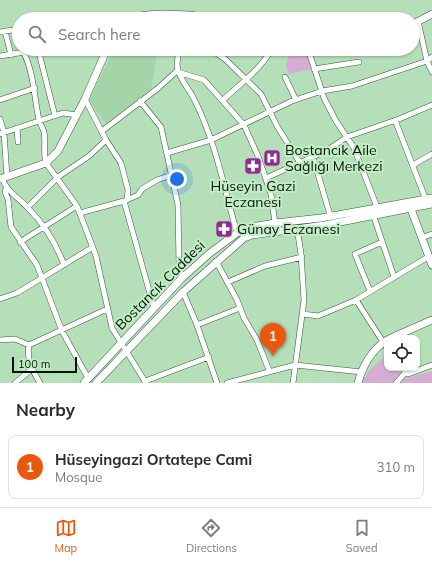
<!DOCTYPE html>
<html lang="en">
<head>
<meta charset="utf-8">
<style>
  body { margin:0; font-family:Mulish,sans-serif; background:#f7f7f7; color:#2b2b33 }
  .controls { position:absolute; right:12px; bottom:12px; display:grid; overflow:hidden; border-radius:8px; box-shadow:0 1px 3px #0004 }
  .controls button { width:36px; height:36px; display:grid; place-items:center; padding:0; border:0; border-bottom:1px solid #e1e1e2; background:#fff; color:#2b2b33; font:20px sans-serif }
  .scale { position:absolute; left:12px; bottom:10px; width:65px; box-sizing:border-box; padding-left:4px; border:2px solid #051307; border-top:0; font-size:11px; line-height:14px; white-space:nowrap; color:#051307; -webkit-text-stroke:3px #c2edc5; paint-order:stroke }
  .you { position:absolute; left:177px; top:179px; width:14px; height:14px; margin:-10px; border:3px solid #fff; border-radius:50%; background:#1a73e8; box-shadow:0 0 0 6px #1a73e833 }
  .badge { display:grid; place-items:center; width:26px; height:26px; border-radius:50%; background:#ea580c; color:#fff; font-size:13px; font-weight:700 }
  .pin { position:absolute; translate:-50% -33px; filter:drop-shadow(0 1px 2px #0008) }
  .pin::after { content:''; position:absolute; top:21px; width:14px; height:12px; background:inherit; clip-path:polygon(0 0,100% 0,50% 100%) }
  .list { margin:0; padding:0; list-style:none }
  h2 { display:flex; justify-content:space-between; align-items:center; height:52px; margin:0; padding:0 16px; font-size:17px }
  h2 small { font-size:13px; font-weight:400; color:#7c7c81 }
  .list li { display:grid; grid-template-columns:26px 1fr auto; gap:12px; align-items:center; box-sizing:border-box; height:64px; margin:0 8px 8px; padding:0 8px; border:1px solid #e1e1e2; border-radius:8px }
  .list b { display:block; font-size:15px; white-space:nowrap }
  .list p { margin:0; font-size:13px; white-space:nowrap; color:#7c7c81 }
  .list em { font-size:13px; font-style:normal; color:#7c7c81 }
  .icon { flex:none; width:22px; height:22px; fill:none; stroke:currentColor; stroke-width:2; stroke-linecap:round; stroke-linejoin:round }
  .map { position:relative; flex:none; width:432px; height:383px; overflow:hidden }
  .search { position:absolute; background:#fff; box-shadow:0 1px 3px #0004; left:12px; right:12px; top:12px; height:44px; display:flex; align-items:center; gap:10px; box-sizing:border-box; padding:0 14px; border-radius:22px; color:#7c7c81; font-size:15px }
  .sheet { height:124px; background:#fff }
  nav { display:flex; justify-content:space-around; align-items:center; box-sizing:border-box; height:56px; border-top:1px solid #e1e1e2; background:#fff; font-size:11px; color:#7c7c81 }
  nav a { display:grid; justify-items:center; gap:2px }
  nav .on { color:#ea580c }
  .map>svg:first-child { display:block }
  .built { fill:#a5d4a9 }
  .green { fill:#d5add4 }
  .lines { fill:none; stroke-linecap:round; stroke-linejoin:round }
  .street-casing { stroke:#365b3a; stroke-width:6 }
  .secondary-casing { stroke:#365b3a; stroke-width:8 }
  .street { stroke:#fff; stroke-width:5 }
  .secondary { stroke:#fff; stroke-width:7 }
  .labels { text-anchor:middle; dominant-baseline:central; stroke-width:4; stroke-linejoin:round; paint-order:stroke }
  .poi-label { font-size:14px; fill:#051307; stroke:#c2edc5; text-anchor:start }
  .street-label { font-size:14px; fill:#051307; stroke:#c2edc5 }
</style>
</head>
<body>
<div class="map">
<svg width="432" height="383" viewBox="0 0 432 383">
  <rect width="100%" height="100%" fill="#b5dfb8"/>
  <path class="built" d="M114 49H156V59L151 89 106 124 89 100Z"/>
  <path class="green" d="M306 51 311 69 289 74 286 66 289 54Z
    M386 355 387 368H397L404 379 432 371V383H362L368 372Z"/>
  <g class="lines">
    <defs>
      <path id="street" d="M418 21 427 61 432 72
        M5 31 11 55
        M0 32 19 29
        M38 49 55 116
        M180 49C171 74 185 80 195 101 216 143 224 188 237 233
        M210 49 225 59 261 94 277 126 300 163
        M308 49 324 98 336 121 354 148 377 207
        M24 53C34 74 34 97 39 120 40 124 43 128 44 132 46 142 43 152 46 163L77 206 96 256 112 328 146 383
        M0 56 43 49
        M314 69 359 62
        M178 72 204 80 244 125 258 156 271 194 275 223
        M285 77 296 100
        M85 99 106 140 121 163 128 190 127 200
        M0 100 35 88
        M223 100C241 83 260 70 272 49
        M140 101 161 127 178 205 179 264 182 278
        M0 119 4 133 7 177
        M395 120 426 200
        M17 128 18 142
        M102 131 157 89 177 71
        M0 134 63 113 77 115
        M167 153 211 140 292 101 322 91 352 86 427 61 432 57
        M313 157 330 215
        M413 165 432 154
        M2 178C7 192 18 197 28 208 44 224 56 243 64 265
        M266 178 326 151 347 137 399 119 432 105
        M6 188 5 192 8 199 11 227 37 265 62 331 88 378
        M124 201 154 308
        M28 207 58 177 89 156 106 140
        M80 213 124 201 138 195 142 189 157 180 172 175
        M373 214 394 277
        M421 238 432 234
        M20 242 77 206
        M216 261 237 300 244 318 257 340 269 370
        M228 282 265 266 302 257
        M370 291 355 254 382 242
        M183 292 197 325 217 383
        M0 299 17 293 93 247
        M303 314 318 316 356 300
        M197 325 240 308
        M0 340 15 339 29 345 107 309
        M29 345C26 360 33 371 40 383
        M387 348 356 300 428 257
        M402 368 408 374 432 365
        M145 381 209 357
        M15 383 32 369
        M227 383 295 365 362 372
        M293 383 304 300 301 254 297 228
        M396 383 405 373"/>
      <path id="secondary" d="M132 19C145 12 195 13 209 19
        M413 24 432 14
        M0 179 46 163 58 151 85 99 107 49
        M411 209 432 265
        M391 338 432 320
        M84 383 182 278 210 253 237 233 252 227 275 223 321 218 432 198
        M96 383 183 292 244 238 252 235 325 225 432 204
        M358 383C362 367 372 349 387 340"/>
    </defs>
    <use href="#street" class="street-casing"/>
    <use href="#secondary" class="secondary-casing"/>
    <use href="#street" class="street"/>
    <use href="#secondary" class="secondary"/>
  </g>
  <defs>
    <symbol id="hospital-square" viewBox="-11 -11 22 22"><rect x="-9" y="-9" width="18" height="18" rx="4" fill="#8f2b91" stroke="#c2edc5"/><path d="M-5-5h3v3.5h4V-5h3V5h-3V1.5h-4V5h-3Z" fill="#fff"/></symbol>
    <symbol id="pharmacy-square" viewBox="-11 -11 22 22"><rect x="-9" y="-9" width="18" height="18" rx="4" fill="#8f2b91" stroke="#c2edc5"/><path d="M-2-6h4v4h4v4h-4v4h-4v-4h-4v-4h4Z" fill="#fff"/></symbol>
  </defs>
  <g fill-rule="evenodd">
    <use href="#hospital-square" x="262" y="148" width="20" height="20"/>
    <use href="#pharmacy-square" x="243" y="156" width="20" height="20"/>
    <use href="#pharmacy-square" x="214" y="219" width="20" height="20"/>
  </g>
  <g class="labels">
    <g class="poi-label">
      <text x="285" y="150">Bostancık Aile<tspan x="285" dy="16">Sağlığı Merkezi</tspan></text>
      <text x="253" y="186" text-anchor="middle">Hüseyin Gazi<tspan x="253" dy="16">Eczanesi</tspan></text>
      <text x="237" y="229">Günay Eczanesi</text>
    </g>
    <g class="street-label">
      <text transform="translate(160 285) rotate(-45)">Bostancık Caddesi</text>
    </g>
  </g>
</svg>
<div class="controls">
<button><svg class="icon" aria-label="locate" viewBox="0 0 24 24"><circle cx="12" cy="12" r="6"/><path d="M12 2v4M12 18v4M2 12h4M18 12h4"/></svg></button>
</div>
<div class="scale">100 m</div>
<div class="you"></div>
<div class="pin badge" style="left:273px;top:356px">1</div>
<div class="search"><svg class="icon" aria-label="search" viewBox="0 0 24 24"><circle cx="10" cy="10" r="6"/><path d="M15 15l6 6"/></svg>Search here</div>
</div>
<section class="sheet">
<h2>Nearby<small></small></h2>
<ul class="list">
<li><span class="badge">1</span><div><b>Hüseyingazi Ortatepe Cami</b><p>Mosque</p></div><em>310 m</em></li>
</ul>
</section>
<nav>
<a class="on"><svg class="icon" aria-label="map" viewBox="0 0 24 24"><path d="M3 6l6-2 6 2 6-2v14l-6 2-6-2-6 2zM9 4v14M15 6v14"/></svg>Map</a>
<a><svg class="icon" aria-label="directions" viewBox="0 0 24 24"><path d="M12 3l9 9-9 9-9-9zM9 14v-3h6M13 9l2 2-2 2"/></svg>Directions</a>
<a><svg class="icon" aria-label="saved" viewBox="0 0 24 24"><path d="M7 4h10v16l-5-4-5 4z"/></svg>Saved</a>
</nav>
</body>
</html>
